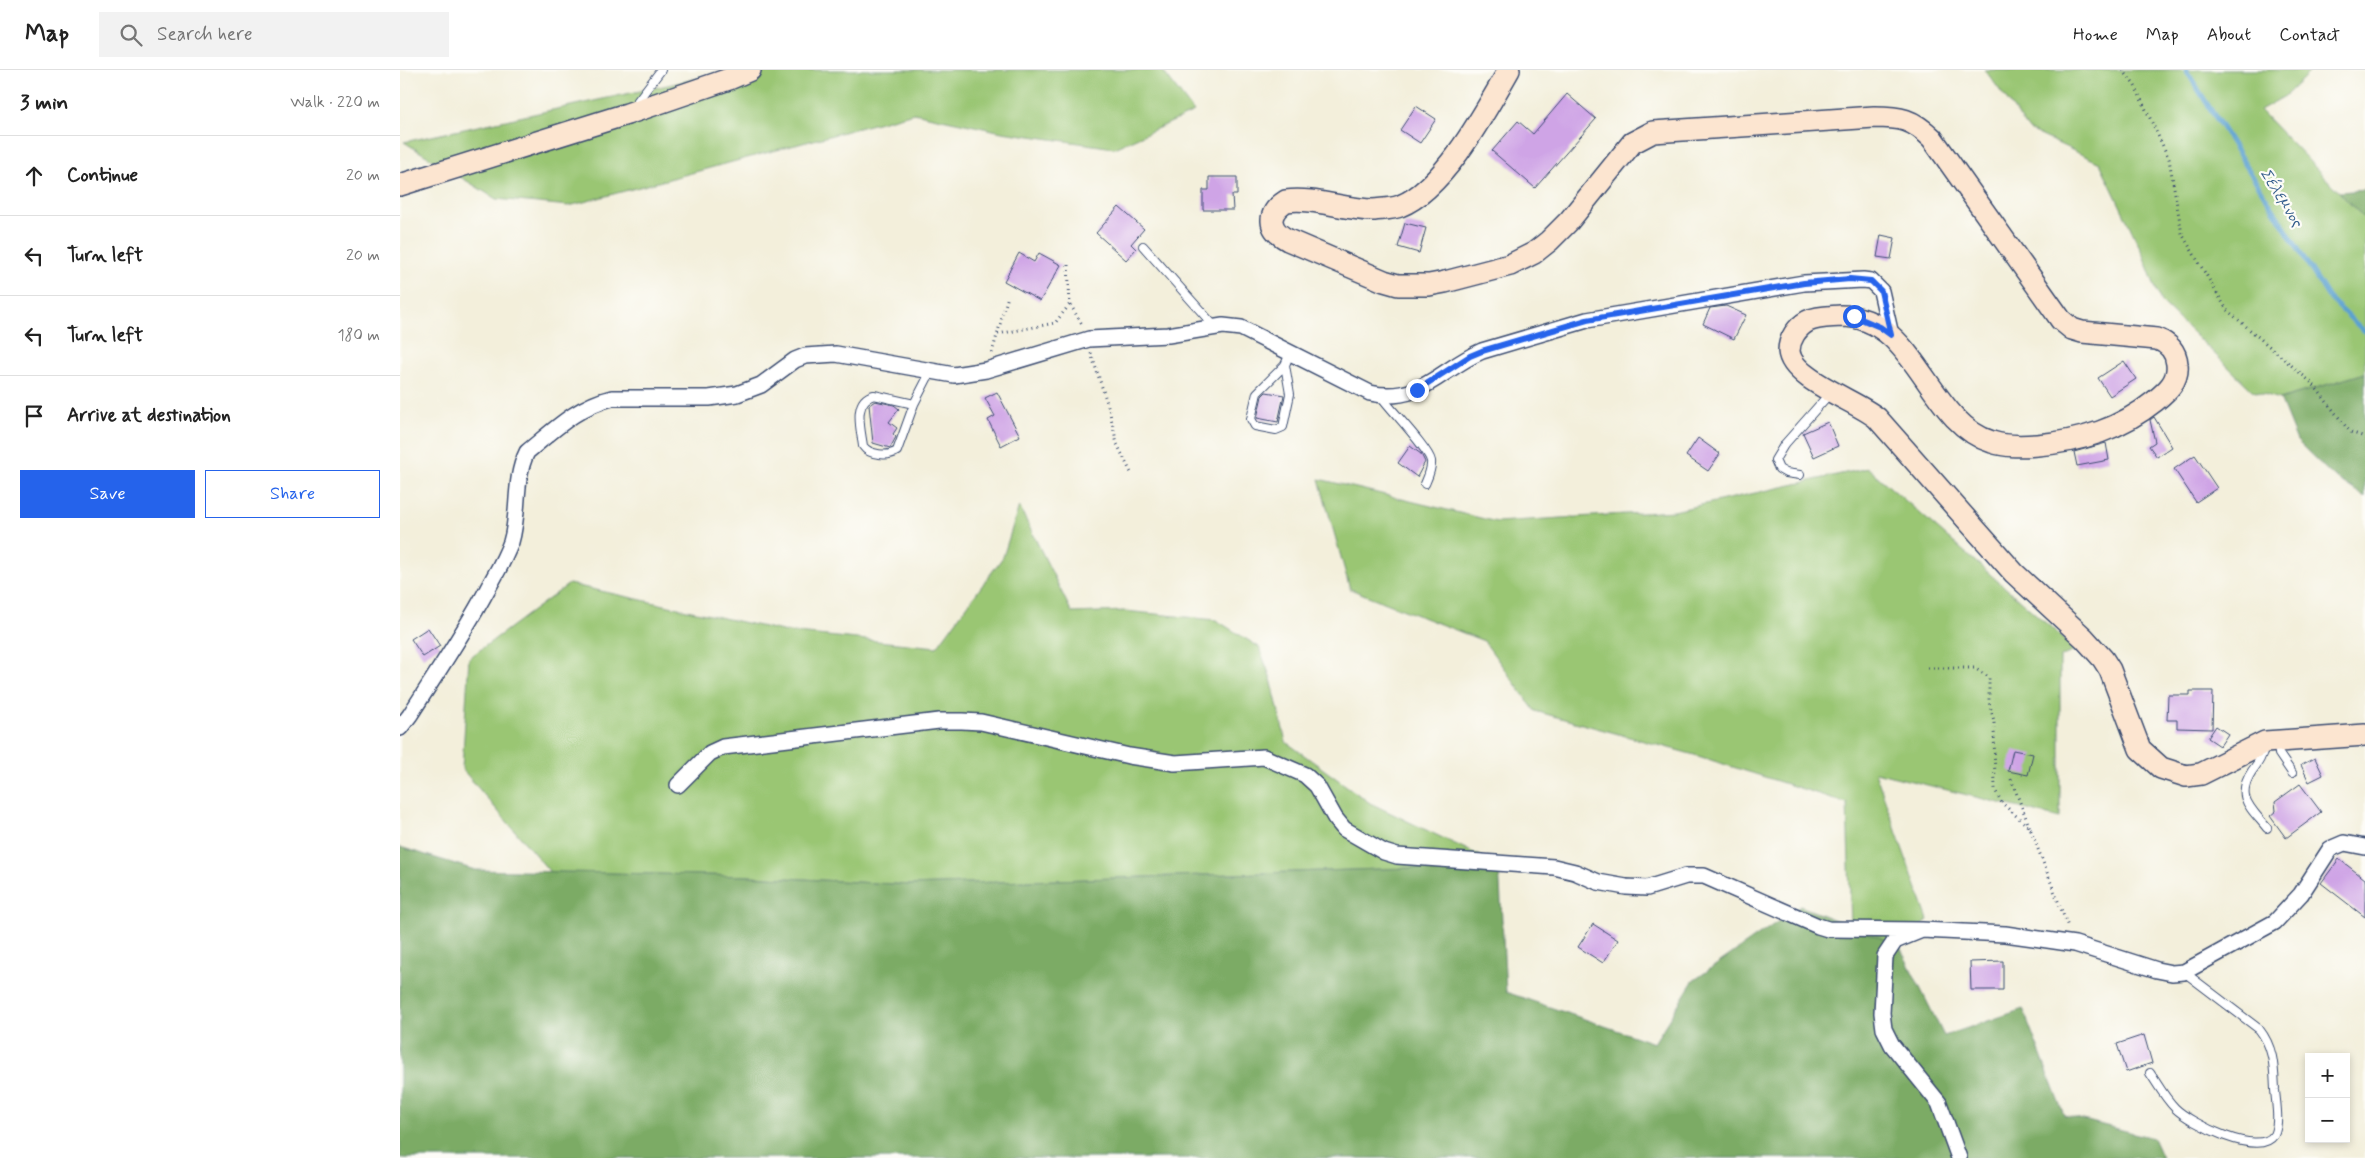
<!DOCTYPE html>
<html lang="en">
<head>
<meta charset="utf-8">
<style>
  body { margin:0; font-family:Mynerve,sans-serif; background:#f2f2f2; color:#222 }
  .controls { position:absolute; right:15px; bottom:15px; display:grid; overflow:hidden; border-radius:0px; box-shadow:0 2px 8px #0003 }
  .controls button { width:45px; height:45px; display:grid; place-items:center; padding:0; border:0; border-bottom:1px solid #e0e0e0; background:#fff; color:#222; font:25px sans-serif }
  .stop { position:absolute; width:15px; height:15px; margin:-11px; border:4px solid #2563eb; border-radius:50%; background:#fff }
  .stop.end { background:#2563eb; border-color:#fff; box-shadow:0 1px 5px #0008 }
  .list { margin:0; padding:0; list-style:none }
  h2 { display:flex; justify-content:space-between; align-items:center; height:65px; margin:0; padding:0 20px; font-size:21px }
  h2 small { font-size:16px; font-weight:400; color:#767676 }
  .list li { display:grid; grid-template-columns:32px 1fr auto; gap:15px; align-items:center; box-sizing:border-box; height:80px; padding:0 20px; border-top:1px solid #e0e0e0 }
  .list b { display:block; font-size:19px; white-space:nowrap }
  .list em { font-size:16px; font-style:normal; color:#767676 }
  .actions { display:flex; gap:10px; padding:15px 20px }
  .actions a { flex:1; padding:11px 0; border:1px solid #2563eb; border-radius:0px; text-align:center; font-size:18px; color:#2563eb }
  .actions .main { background:#2563eb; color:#fff }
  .icon { flex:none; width:28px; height:28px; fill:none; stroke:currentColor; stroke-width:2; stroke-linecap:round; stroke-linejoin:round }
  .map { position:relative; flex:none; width:1965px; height:1088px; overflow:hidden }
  header { display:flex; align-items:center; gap:30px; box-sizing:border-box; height:70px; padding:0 25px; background:#fff; border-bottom:1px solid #e0e0e0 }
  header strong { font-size:24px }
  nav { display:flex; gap:28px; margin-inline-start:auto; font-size:18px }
  .search { width:350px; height:45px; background:#f2f2f2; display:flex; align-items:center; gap:12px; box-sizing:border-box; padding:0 18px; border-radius:0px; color:#767676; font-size:19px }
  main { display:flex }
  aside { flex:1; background:#fff }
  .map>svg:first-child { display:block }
  .green { fill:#9ac673; stroke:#5a7a68 }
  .forest { fill:#7bab65; stroke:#4b6d62 }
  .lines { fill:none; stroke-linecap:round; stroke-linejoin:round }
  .stream { stroke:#5aa1d0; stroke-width:5 }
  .building { fill:#cfa4e6 }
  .lane-casing { stroke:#3b4c71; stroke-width:10 }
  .street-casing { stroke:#3b4c71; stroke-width:18 }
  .secondary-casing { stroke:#3b4c71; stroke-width:24 }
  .path { stroke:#3b4c71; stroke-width:3; stroke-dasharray:1 4; stroke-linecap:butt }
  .lane { stroke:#fff; stroke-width:8 }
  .street { stroke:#fff; stroke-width:15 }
  .secondary { stroke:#fce5d0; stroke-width:21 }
  .route { stroke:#2563eb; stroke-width:6 }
  .labels { text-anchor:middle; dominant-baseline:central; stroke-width:4.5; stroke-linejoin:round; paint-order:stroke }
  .water-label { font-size:16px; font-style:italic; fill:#345d8c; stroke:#fdfcf7 }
</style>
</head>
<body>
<header>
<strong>Map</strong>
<div class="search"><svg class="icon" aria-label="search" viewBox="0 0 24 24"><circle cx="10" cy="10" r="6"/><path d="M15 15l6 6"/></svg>Search here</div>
<nav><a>Home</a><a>Map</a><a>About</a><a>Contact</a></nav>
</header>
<main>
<aside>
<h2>3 min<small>Walk · 220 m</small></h2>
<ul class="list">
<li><svg class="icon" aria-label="ahead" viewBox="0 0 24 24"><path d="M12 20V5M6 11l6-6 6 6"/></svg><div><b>Continue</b></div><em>20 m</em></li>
<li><svg class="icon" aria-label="left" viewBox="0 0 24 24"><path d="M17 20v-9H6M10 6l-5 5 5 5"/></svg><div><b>Turn left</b></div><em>20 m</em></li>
<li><svg class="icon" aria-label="left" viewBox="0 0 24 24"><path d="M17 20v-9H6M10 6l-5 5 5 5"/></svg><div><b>Turn left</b></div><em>180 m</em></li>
<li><svg class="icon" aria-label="arrive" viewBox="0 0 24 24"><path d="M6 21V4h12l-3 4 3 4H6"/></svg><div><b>Arrive at destination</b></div></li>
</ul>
<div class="actions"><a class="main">Save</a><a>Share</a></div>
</aside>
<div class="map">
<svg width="1965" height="1088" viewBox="0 0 1965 1088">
  <rect width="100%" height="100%" fill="#fdfcf7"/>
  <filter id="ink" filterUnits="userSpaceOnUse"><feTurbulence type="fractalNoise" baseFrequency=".02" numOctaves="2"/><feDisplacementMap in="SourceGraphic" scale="10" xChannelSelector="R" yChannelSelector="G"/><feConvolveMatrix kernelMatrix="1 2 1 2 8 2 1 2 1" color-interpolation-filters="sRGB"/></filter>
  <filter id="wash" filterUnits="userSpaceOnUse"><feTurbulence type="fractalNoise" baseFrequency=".0096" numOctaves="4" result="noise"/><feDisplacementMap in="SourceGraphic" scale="20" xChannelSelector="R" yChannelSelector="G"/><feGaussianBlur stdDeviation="1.12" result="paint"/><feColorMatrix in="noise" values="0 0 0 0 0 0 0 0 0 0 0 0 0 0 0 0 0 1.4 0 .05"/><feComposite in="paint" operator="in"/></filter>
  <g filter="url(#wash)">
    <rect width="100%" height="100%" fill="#f3efdb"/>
    <path class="green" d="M337 0H762L794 42 714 78 602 62 514 43 169 136 96 129 4 72Z
      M1585 0H1912L1885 26 1860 40 1965 149V303L1880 329 1853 321 1761 232 1741 180 1700 93 1629 60Z
      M1468 398 1677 580 1660 587V748L1475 702 1528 850 1499 875 1451 857 1447 733 1298 686 1135 641 1084 571 950 519 919 409 1097 452 1274 441Z
      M619 436 672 543 725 541 816 550 859 577 871 609 886 672 970 733 1099 795 510 815 349 806 150 802 62 699 69 588 169 514 387 562 537 577 603 487Z"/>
    <path class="forest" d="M1965 120V149L1939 122Z
      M1965 303V427L1933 406 1897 371 1880 329Z
      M0 777 75 800 349 806 510 815 1099 795 1106 922 1254 973 1293 911 1400 836 1499 875 1544 966 1623 939 1664 1045 1753 1068 1762 1088H0Z"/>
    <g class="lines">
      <path class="stream" d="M1786 0 1929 228 1965 262"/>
    </g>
    <g id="blocks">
      <path class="building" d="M1167 24 1196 49 1135 118 1092 81 1118 51 1133 64Z
        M1016 36 1036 49 1020 73 1000 60Z
        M809 107H837V125H832L833 140H803V120H809Z
        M719 137 744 159 731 174 736 179 726 190 696 163Z
        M1005 153 1026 158 1019 183 998 177Z
        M1481 165 1495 168 1491 189 1477 187Z
        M619 183 634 192 639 183 661 195 640 231 604 211Z
        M1326 236 1346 245 1334 269 1303 254 1310 238Z
        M1724 291 1736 309 1710 326 1698 308Z
        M597 322 620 366 601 376 588 350 595 346 585 328Z
        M866 322 884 325 878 352 857 348 862 326Z
        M475 331 494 335 499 339 489 352 497 358 493 364 496 367 490 378 473 373 469 335Z
        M1754 347 1772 377 1757 387 1749 376 1755 372 1750 350Z
        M1428 352 1438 376 1414 387 1403 363Z
        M1298 368 1320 384 1308 401 1286 386Z
        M1706 373 1709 390 1677 396 1674 382Z
        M1010 376 1021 384 1025 392 1017 407 998 393Z
        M1795 385 1817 418 1796 432 1774 399Z
        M28 558 40 576 23 587 11 569Z
        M1790 621H1813L1812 659 1777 658V650H1767L1768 625H1790Z
        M1816 656 1828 664 1820 676 1808 668Z
        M1613 680 1633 684 1628 705 1608 701Z
        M1915 688 1923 705 1909 712 1901 695Z
        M1900 714 1921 742 1886 768 1870 746 1876 741 1875 732Z
        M1939 789 1965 809V847L1921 813Z
        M1193 854 1218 870 1203 893 1178 877Z
        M1603 891V920H1571L1570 892Z
        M1744 965 1752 993 1726 1002 1717 974Z"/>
    </g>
  </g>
  <g filter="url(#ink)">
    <use href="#blocks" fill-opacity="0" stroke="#3b4c71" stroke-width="1"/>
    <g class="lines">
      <defs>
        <path id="lane" d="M233 37 261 0
          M743 176 815 257
          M885 295 890 324 883 357 876 360 855 356 851 349 857 323 885 295 890 283
          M980 325C990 339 1029 379 1031 391 1032 399 1028 407 1025 414
          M514 334 474 325C452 330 461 360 463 376 469 385 488 387 497 381L514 334 531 301
          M1400 405 1386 403 1379 399 1375 390 1384 375 1431 322
          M1878 673 1879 684 1892 703
          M1864 676C1863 686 1858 693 1852 701 1835 727 1850 737 1867 758
          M1750 1003C1758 1015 1765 1028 1775 1038 1790 1053 1859 1088 1874 1065 1880 1052 1876 1034 1875 1020 1874 997 1874 978 1859 959L1784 902"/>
        <path id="street" d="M0 658 10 645C36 604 64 563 87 520 95 505 105 489 111 472 120 443 113 410 127 382 154 360 178 336 212 328H309L337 324 361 315 395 290 405 286 436 284 554 305 586 300 689 269 768 265 823 256 841 258 970 323C1021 334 1040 299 1082 281L1187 250 1404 213 1463 210 1471 211 1481 221 1491 265
          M278 715 310 683 323 677 539 651H562L581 652 729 686 775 693 864 687 905 705 917 716 935 748 944 759 984 782 997 786 1154 797 1175 802 1198 812 1226 817 1247 818 1286 806H1304L1418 856 1428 859 1522 860
          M1559 1088 1539 1033 1492 975 1484 959 1482 943 1485 886 1495 871 1522 860 1605 864 1675 874 1757 900 1772 903 1784 902 1875 852 1901 824 1930 779 1944 773 1965 777"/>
        <path id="secondary" d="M1109 0C1086 40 1044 119 1000 136 993 139 981 139 974 140 945 140 914 127 886 131 867 143 867 159 888 170L984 211 998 215H1029L1045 212 1110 195 1134 183 1149 171 1169 151 1232 73 1253 62 1474 47C1501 47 1512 49 1532 68L1661 250 1672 259 1682 262 1757 269C1768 273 1776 281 1777 294 1779 311 1767 321 1755 331 1720 359 1682 371 1637 375 1623 376 1606 377 1592 372 1527 352 1516 246 1441 246 1430 247 1419 246 1408 251 1397 257 1389 269 1389 281 1391 309 1457 331 1477 348L1614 503 1684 568 1703 589 1710 600 1740 679 1761 698 1786 706 1801 704 1865 672 1965 665
          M0 115 227 44 329 9 350 0"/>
      </defs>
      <use href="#lane" class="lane-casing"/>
      <use href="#street" class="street-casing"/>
      <use href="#secondary" class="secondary-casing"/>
      <path class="path" d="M1723 0 1735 16 1769 89 1782 164 1827 240 1913 314 1950 362 1965 367
        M668 195 670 234 683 256
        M598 264 655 253 670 234
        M592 283 608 226
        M691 283 709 339 717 374 732 405
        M1528 598H1574L1589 607V632L1594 651 1595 720 1602 733 1632 760
        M1611 709 1668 857"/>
      <use href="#lane" class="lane"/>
      <use href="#street" class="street"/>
      <use href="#secondary" class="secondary"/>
    </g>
  </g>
  <g class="lines" filter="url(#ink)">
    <path class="route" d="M1017 320 1070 286 1082 281 1187 250 1404 213 1450 209 1471 211 1481 221 1491 265 1480 257 1454 246"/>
  </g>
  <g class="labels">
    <g class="water-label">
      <text transform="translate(1881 128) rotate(58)">Σέλεμνος</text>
    </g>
  </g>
</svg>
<div class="controls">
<button>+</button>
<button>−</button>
</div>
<div class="stop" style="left:1454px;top:246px"></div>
<div class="stop end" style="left:1017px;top:320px"></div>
</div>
</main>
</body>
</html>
